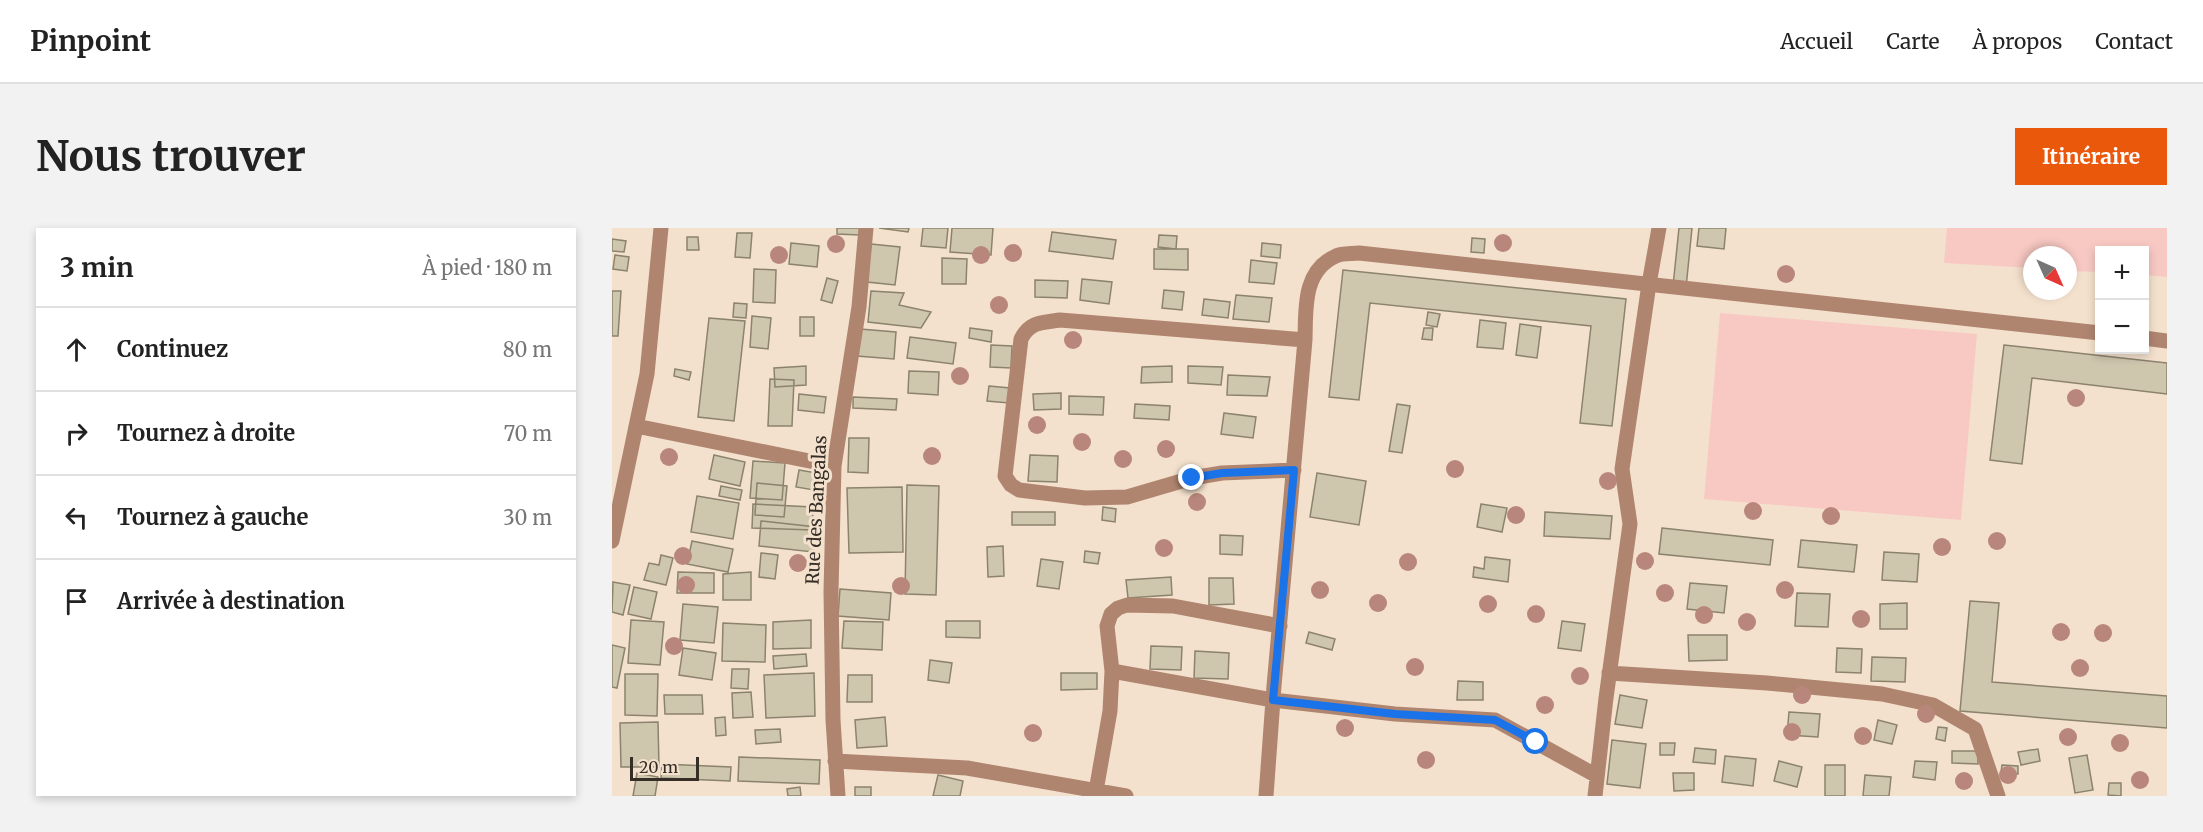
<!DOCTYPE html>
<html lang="fr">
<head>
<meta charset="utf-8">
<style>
  body { margin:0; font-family:Merriweather,serif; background:#f2f2f2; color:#222 }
  .controls { position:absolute; right:18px; top:18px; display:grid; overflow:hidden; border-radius:0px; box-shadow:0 3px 9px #0003 }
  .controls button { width:54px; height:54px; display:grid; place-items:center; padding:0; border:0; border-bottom:2px solid #e0e0e0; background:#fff; color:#222; font:30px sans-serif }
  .compass { position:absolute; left:1411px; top:18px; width:54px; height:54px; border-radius:50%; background:#fff; box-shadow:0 3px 9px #0003; rotate:135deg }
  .scale { position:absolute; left:18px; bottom:15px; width:69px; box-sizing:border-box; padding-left:6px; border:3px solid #352e26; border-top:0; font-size:16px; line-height:21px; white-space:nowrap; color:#352e26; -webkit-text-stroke:4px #f4e1cd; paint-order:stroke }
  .stop { position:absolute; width:18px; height:18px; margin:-14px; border:4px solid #1a73e8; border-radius:50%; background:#fff }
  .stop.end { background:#1a73e8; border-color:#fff; box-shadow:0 2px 6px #0008 }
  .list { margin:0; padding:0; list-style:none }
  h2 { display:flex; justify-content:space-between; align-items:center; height:78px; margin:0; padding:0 24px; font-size:26px }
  h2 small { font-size:20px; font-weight:400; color:#767676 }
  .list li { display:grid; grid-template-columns:39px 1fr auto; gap:18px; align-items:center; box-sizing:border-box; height:84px; padding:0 24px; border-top:2px solid #e0e0e0 }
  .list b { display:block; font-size:22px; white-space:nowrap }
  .list em { font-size:20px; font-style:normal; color:#767676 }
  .icon { flex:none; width:33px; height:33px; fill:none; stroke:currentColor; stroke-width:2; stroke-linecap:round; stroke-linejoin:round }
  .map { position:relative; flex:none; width:1555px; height:568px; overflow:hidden; border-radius:0px }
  header { display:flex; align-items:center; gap:36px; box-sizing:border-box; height:84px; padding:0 30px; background:#fff; border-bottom:2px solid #e0e0e0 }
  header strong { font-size:28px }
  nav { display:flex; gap:33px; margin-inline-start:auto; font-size:21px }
  .intro { display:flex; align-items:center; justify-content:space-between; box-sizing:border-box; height:144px; padding:0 36px }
  h1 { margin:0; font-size:42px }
  .button { padding:15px 27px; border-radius:0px; background:#ea580c; color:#fff; font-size:21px; font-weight:700 }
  main { display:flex; gap:36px; padding:0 36px }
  aside { flex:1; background:#fff; border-radius:0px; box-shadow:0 3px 9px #0003 }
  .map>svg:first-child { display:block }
  .green { fill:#f8c9c3 }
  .building { fill:#cfc6ae; stroke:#8c836d; stroke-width:1.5 }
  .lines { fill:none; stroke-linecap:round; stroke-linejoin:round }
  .minor { stroke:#b08570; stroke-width:15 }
  .tree { fill:#b8867a }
  .route { stroke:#1a73e8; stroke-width:8 }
  .labels { text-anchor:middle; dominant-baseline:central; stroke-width:6; stroke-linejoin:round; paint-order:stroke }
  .street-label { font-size:18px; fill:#352e26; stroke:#f4e1cd }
</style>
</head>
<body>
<header>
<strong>Pinpoint</strong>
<nav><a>Accueil</a><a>Carte</a><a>À propos</a><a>Contact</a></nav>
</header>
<div class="intro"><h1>Nous trouver</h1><a class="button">Itinéraire</a></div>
<main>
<aside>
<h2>3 min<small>À pied · 180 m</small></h2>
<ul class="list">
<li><svg class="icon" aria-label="ahead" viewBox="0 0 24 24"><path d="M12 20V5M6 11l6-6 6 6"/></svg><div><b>Continuez</b></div><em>80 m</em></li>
<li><svg class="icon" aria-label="right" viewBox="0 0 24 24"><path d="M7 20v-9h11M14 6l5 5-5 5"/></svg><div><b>Tournez à droite</b></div><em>70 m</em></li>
<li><svg class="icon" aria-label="left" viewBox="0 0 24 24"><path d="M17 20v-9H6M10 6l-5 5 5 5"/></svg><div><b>Tournez à gauche</b></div><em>30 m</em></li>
<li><svg class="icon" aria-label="arrive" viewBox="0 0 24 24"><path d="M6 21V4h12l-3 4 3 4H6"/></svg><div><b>Arrivée à destination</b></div></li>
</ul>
</aside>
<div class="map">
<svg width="1555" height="568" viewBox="0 0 1555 568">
  <rect width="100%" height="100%" fill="#f4e1cd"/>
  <path class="green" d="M1335 0H1555V49L1533 47 1532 22H1488L1487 44 1456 43V27H1420V40L1332 35Z
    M1108 85 1365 106 1349 292 1092 271Z"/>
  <path class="building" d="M225 0H248L247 7 225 6Z
    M267 0H297L296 4Z
    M311 0H336L334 20 309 18Z
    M340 0H381L379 27 338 24Z
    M1067 0H1080L1074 60 1061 58Z
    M1087 0H1114L1112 21 1085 18Z
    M440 4 504 12 501 31 437 23Z
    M125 5H140L138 30 123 29Z
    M547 7 565 8 564 21 546 19Z
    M75 9H86L87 22H75Z
    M860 10 873 11 872 25 859 24Z
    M0 11 14 13 12 24 0 23Z
    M179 15 207 18 205 39 177 36Z
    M650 15 669 17 668 30 649 28Z
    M259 16 288 19 283 57 255 54Z
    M542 21H576V42L542 41Z
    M3 27 17 29 15 43 1 41Z
    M330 30 355 31 354 56H330Z
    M639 32 665 35 662 56 637 54Z
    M142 41 164 42 163 75 141 74Z
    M731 42 1014 71 1000 198 968 195 979 98 758 75 747 172 717 169Z
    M215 50 226 53 220 75 209 72Z
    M470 51 500 54 497 76 468 72Z
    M423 52 456 53 455 70 423 69Z
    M552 62 572 64 570 82 550 80Z
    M0 63H9L6 108H0Z
    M259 63 292 65 287 77 319 84 309 100 256 94Z
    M624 67 660 70 657 94 621 91Z
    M592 71 618 74 616 90 590 87Z
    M122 75 135 76 134 90 121 89Z
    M816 84 828 86 825 99 814 97Z
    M140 88 159 90 156 121 138 119Z
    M188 89H202V108H188Z
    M97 90 133 93 122 193 86 189Z
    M868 92 894 95 891 121 865 119Z
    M908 96 929 99 925 130 904 127Z
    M358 100 380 103 379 114 357 110Z
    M812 100H821L820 112 810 111Z
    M248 101 284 104 282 131 245 128Z
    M298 109 344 115 341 136 295 130Z
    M379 117 400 118 399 140 378 139Z
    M1392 117 1555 135V166L1420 150 1410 236 1378 232Z
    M194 138V157L163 159 162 140Z
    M560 138V154L529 155 530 139Z
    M576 138 611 139 609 157 576 155Z
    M63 141 79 144 77 152 62 148Z
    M297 143 327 144 326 167 296 165Z
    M616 147 658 149 655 168 615 167Z
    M158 151 182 152 180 198H156Z
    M377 158 398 160 397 175 375 173Z
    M449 165V181L422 182 421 166Z
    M187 166 214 169 212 185 186 182Z
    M457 168 492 169 491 187 457 186Z
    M241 169 285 171 284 182 241 180Z
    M523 176 558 178 557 192 522 190Z
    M785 176 798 178 790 225 777 223Z
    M612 185 644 189 641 210 609 206Z
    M237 210H257L256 245 236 244Z
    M102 227 133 234 128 258 97 251Z
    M418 227 446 228 445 254 416 253Z
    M141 233 173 235 170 272 138 270Z
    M187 242 211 246 208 263 184 259Z
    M705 245 754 253 747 297 698 289Z
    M145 255 175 258 172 289 143 287Z
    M295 257 327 258 324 367 293 366Z
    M109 258 130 262 128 272 107 268Z
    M290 259 291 324 237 325 235 260Z
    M85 268 127 275 121 311 79 304Z
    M141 276 201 279 200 302 140 300Z
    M869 276 895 280 890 304 865 299Z
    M491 279 504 281 503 294 490 292Z
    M400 284H443V297H400Z
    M933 284 1000 288 998 311 932 308Z
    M149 293 204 299 201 324 147 318Z
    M1050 300 1161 312 1158 337 1047 326Z
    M608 307 631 308 630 327 608 326Z
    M1189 312 1245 317 1242 344 1186 339Z
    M80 313 121 321 116 344 75 336Z
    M391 318 392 348 376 349 375 319Z
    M473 323 488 325 486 336 472 334Z
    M1272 324 1307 326 1305 354 1270 352Z
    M149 325 166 327 163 351 147 349Z
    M49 327 61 330 54 357 32 352 37 335 47 337Z
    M873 329 898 332 896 354 861 349 862 339 872 341Z
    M429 331 451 334 447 361 425 358Z
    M66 344 102 345V365H65Z
    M139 344V372H111V346Z
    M559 349 560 367 516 370 514 352Z
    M597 350H621L622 376 597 377Z
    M1 354 18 357 11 387 0 384Z
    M1078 355 1115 358 1112 385 1075 381Z
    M22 359 45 364 39 391 16 386Z
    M228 361 279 365 277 392 226 388Z
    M1185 365 1218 366 1216 399 1183 398Z
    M1358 373 1387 375 1380 454 1555 468V500L1348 483Z
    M1295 375V401H1268V376Z
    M71 376 106 379 102 415 68 412Z
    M19 392 52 394 48 437 16 435Z
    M199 392V420L161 421V394Z
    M232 393 271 394 270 422 230 420Z
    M334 393H368V410L334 409Z
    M950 393 973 396 969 423 946 420Z
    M111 395 154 397 153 434 110 433Z
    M697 404 723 411 720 422 694 415Z
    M1076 407H1115V432L1077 433Z
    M0 417 13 420 5 460 0 459Z
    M539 418 570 419 569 442 538 441Z
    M71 420 104 425 100 452 67 447Z
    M1225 420 1250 421 1249 445 1224 444Z
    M583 423 617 425 616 451 582 450Z
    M194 426 195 438 162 441 161 428Z
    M1260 429 1294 430 1293 454 1259 453Z
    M318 432 340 435 337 455 316 452Z
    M120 441H137L136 461 119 460Z
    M202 445 203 488 154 490 152 447Z
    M449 445H485V461L449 462Z
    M13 446H46L45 488 13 487Z
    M236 447H260V474H235Z
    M846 453 871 454V472H845Z
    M139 464 141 489 121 490 120 465Z
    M52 467H90L91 486H53Z
    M1008 467 1035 472 1030 500 1003 496Z
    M1177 484 1208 486 1206 509 1175 507Z
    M113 489 114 507 104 508 103 490Z
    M273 489 275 518 245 520 243 492Z
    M1266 492 1285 497 1280 516 1262 512Z
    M46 494 47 539H9L8 495Z
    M1326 499 1335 500 1333 513 1324 511Z
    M168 501 169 514 144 516 143 502Z
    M1000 512 1034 516 1028 560 995 556Z
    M1048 515H1063L1062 527H1048Z
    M1083 520 1104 522 1103 536 1081 534Z
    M1426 521 1428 533 1409 537 1406 524Z
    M1340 523H1366V536L1340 535Z
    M1475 527 1481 562 1463 565 1457 530Z
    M1113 528 1144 531 1141 558 1110 554Z
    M127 529 208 532 207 556 126 553Z
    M1167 533 1190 539 1185 559 1162 553Z
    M1303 533 1325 534 1323 552 1301 549Z
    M50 536 119 539 118 553 49 550Z
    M1213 537H1233V568H1213Z
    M1390 537 1406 538V546L1389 544Z
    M25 545 46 549 43 568H21Z
    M1061 545H1082V562L1062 563Z
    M326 547 351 553 348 568H321Z
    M1253 547 1279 549 1277 568H1251Z
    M1497 555H1509V568L1496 567Z
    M188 559 189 568H176L175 561Z
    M243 559H259V568H243Z"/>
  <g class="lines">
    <path class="minor" d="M1532 110 1555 113
      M24 198 222 238
      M682 242 610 245 580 250 515 269 473 270 407 262 399 257 393 248 409 111C418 93 430 95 448 92L693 112
      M0 313 35 146 49 0
      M500 443 661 472 783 486 883 492 985 548
      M997 445 1155 455 1270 466 1321 477 1363 501 1386 568
      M223 533 355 540 514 568
      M484 563 498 483 500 443 495 398 499 386 506 380 515 377 561 378 668 398
      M226 568 221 492 219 364 222 238 247 79 254 0
      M654 568 662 458 693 112C694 82 690 43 724 28 730 25 740 26 747 25L1488 105
      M983 568 994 470 1018 296 1010 241 1037 56 1047 0"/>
  </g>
  <g class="tree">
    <circle cx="891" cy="15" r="9"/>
    <circle cx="224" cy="16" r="9"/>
    <circle cx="401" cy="25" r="9"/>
    <circle cx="167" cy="27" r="9"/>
    <circle cx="369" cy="27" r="9"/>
    <circle cx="1174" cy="46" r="9"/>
    <circle cx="387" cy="77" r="9"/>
    <circle cx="461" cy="112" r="9"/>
    <circle cx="348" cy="148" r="9"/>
    <circle cx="1464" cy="170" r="9"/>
    <circle cx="425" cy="197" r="9"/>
    <circle cx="470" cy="214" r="9"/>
    <circle cx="554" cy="221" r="9"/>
    <circle cx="320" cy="228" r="9"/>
    <circle cx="57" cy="229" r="9"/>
    <circle cx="511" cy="231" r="9"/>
    <circle cx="843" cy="241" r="9"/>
    <circle cx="996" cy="253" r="9"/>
    <circle cx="585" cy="274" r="9"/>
    <circle cx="1141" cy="283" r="9"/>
    <circle cx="904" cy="287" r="9"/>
    <circle cx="1219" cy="288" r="9"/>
    <circle cx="1385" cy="313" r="9"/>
    <circle cx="1330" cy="319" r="9"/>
    <circle cx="552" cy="320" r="9"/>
    <circle cx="71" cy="328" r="9"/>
    <circle cx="1033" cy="333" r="9"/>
    <circle cx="796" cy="334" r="9"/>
    <circle cx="186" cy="335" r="9"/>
    <circle cx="74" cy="357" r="9"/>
    <circle cx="289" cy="358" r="9"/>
    <circle cx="708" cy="362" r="9"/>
    <circle cx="1173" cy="362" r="9"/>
    <circle cx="1053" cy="365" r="9"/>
    <circle cx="766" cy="375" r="9"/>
    <circle cx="876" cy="376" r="9"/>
    <circle cx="924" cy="386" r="9"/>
    <circle cx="1092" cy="387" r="9"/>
    <circle cx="1249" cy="391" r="9"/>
    <circle cx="1135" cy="394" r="9"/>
    <circle cx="1449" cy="404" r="9"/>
    <circle cx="1491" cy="405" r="9"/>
    <circle cx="62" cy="418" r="9"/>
    <circle cx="803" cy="439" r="9"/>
    <circle cx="1468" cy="440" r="9"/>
    <circle cx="968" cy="448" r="9"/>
    <circle cx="1190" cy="467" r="9"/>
    <circle cx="933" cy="477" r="9"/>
    <circle cx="1314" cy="486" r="9"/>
    <circle cx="733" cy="500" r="9"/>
    <circle cx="1180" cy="504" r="9"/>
    <circle cx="421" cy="505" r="9"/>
    <circle cx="1251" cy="508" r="9"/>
    <circle cx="1456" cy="509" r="9"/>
    <circle cx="1508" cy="515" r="9"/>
    <circle cx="814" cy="532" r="9"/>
    <circle cx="1396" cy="547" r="9"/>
    <circle cx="1528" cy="552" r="9"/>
    <circle cx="1352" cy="553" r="9"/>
  </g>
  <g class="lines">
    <path class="route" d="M580 250 610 245 682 242 661 472 783 486 883 492 924 514"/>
  </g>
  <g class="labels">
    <g class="street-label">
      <text transform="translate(204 282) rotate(-87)">Rue des Bangalas</text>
    </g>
  </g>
</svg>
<div class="controls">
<button>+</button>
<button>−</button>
</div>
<svg class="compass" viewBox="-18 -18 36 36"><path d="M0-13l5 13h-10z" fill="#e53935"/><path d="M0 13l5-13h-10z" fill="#767676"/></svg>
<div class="scale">20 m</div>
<div class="stop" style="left:924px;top:514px"></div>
<div class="stop end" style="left:580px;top:250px"></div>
</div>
</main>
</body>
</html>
